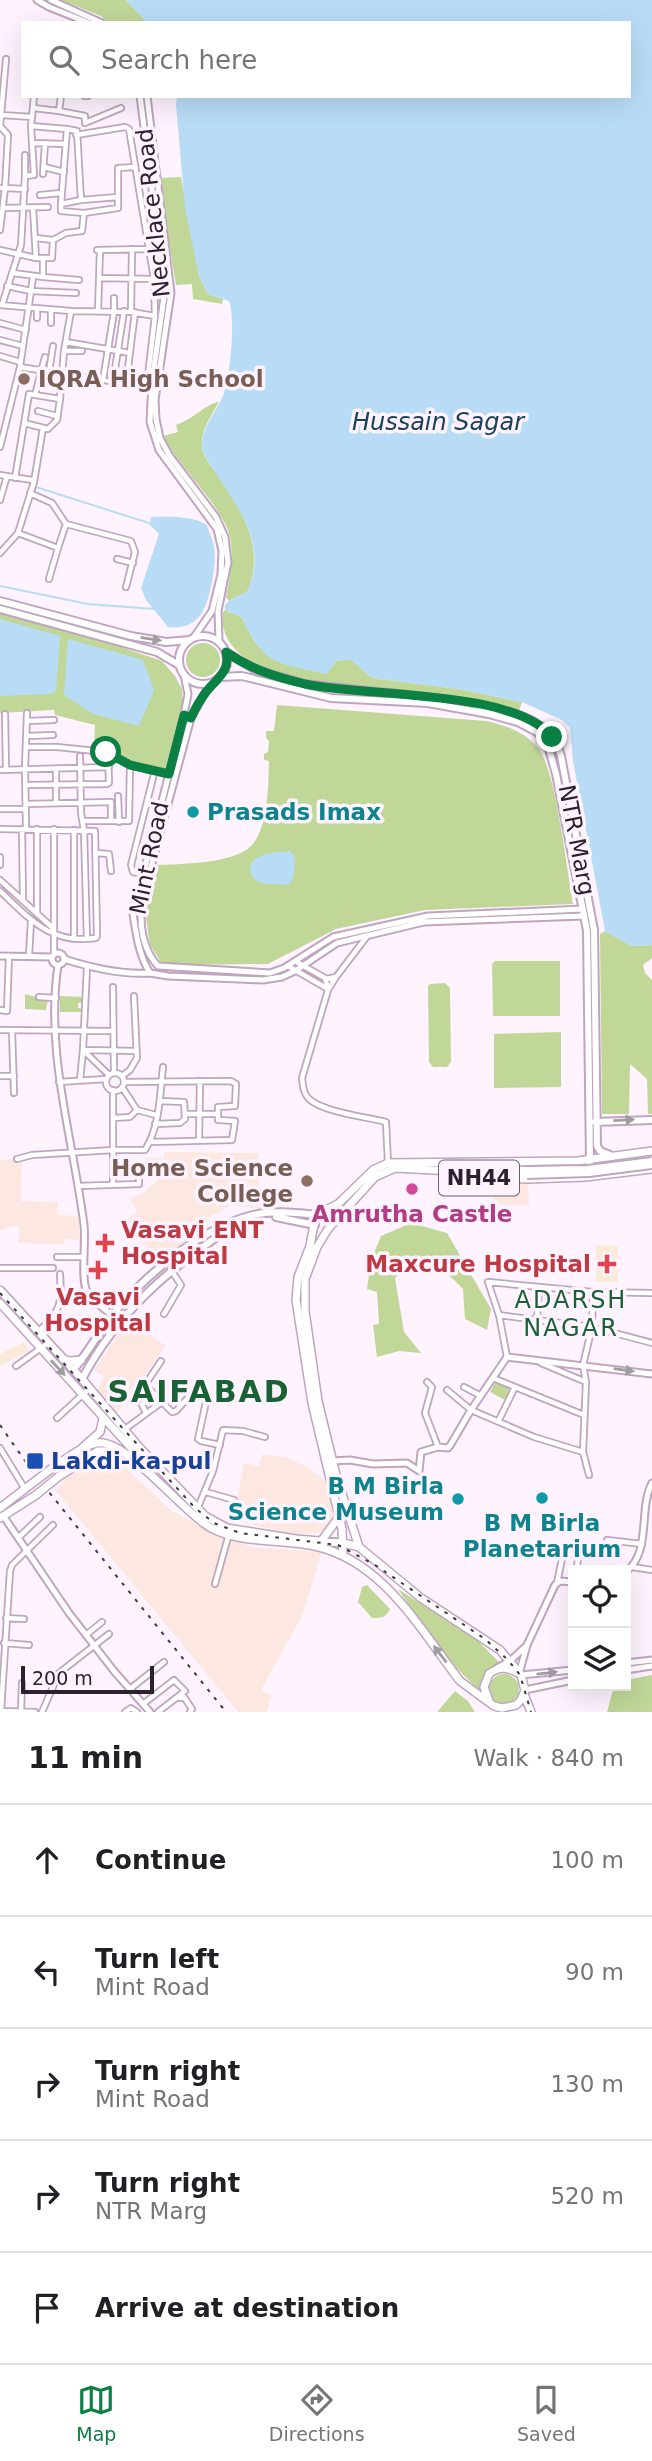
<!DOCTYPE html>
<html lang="en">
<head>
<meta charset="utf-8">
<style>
  body { margin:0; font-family:"DejaVu Sans",sans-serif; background:#f6f6f6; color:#202124 }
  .controls { position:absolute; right:21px; bottom:21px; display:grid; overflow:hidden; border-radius:0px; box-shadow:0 7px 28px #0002 }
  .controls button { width:63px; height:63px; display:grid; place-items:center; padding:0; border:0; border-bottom:2px solid #e0e0e0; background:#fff; color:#202124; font:35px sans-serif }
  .scale { position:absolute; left:21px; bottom:18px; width:133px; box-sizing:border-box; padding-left:7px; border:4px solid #2c222d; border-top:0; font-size:19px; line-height:24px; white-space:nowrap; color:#2c222d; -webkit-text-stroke:5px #fef3fe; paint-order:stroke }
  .stop { position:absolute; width:21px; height:21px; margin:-16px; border:5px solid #0b8043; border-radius:50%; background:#fff }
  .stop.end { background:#0b8043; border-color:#fff; box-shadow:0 2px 7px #0008 }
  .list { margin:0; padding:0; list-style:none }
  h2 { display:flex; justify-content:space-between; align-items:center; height:91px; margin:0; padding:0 28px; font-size:30px }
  h2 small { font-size:23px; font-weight:400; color:#757577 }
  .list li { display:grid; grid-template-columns:46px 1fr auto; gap:21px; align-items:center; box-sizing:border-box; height:112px; padding:0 28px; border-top:2px solid #e0e0e0 }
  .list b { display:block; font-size:26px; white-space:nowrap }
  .list p { margin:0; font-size:23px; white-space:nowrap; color:#757577 }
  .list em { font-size:23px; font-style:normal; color:#757577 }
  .icon { flex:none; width:38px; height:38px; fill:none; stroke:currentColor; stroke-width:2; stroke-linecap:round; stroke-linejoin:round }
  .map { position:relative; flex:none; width:652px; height:1712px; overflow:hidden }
  .search { position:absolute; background:#fff; box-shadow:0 7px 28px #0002; left:21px; right:21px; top:21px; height:77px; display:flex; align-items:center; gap:18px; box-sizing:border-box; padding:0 24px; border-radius:0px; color:#757577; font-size:26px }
  .sheet { height:651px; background:#fff }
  nav { display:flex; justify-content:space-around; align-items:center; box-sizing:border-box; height:98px; border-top:2px solid #e0e0e0; background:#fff; font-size:19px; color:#757577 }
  nav a { display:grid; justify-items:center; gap:4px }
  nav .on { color:#0b8043 }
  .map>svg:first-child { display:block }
  .commercial { fill:#fce8e0 }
  .medical { fill:#faead8 }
  .green { fill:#c0d798 }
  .water { fill:#b9dcf6 }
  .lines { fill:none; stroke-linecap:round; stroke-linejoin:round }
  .stream { stroke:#b9dcf6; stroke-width:2 }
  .minor-casing { stroke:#c0a5c0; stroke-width:8 }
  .tertiary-casing { stroke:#c0a5c0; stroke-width:9 }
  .secondary-casing { stroke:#c0a5c0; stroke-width:9 }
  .primary-casing { stroke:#c0a5c0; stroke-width:10 }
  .trunk-casing { stroke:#c0a5c0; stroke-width:10 }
  .minor { stroke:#fff; stroke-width:4.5 }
  .tertiary { stroke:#fff; stroke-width:5 }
  .secondary { stroke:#fff; stroke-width:5 }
  .primary { stroke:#fff; stroke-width:6 }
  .trunk { stroke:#fff; stroke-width:7 }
  .rail { stroke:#423843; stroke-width:2; stroke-dasharray:3.5 7; stroke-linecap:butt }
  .primary-bridge-casing { stroke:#c0a5c0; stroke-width:10; stroke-linecap:butt }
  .trunk-bridge-casing { stroke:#c0a5c0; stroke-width:10; stroke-linecap:butt }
  .primary-bridge { stroke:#fff; stroke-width:6 }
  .trunk-bridge { stroke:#fff; stroke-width:7 }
  .oneway { fill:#a09ca0 }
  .route { stroke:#0b8043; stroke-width:9 }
  .education-dot { fill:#8d6e63; stroke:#fef3fe; stroke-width:2.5 }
  .culture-dot { fill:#0f9aa8; stroke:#fef3fe; stroke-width:2.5 }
  .hotel-dot { fill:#d1479c; stroke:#fef3fe; stroke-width:2.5 }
  .health-dot { fill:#e0444e; stroke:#fef3fe; stroke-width:2.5 }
  .transit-dot { fill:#1a4fb4; stroke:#fef3fe; stroke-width:2.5 }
  .labels { text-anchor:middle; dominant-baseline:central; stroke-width:7; stroke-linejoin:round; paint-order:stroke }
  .shield { fill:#fef3fe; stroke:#6b616c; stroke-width:2 }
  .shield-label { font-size:21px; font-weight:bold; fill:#2c222d }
  .street-label { font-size:23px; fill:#2c222d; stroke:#fef3fe }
  .education-label { font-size:23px; font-weight:bold; fill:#785e54; stroke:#fef3fe; text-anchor:start }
  .culture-label { font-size:23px; font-weight:bold; fill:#0d838f; stroke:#fef3fe; text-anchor:start }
  .hotel-label { font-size:23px; font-weight:bold; fill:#b23c85; stroke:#fef3fe }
  .health-label { font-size:23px; font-weight:bold; fill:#be3a42; stroke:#fef3fe; text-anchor:start }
  .transit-label { font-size:23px; font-weight:bold; fill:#164399; stroke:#fef3fe; text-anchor:start }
  .water-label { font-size:24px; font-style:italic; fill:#1a415c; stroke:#fef3fe }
  .neighbourhood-label { font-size:24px; letter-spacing:2px; fill:#196236; stroke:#fef3fe }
  .district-label { font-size:30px; font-weight:bold; letter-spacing:2px; fill:#196236; stroke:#fef3fe }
</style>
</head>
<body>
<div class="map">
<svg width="652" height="1712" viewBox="0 0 652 1712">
  <rect width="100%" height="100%" fill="#fef3fe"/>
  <path class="commercial" d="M165 1152 258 1153 260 1209 231 1205 208 1218 207 1231 161 1265 125 1221 137 1212 130 1198 142 1194 159 1179 144 1158H164Z
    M22 1159 21 1201 58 1202 57 1215 79 1216V1240L65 1239 64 1244 18 1243 19 1225 0 1230V1160Z
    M528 1183 529 1205H493V1184Z
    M128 1320 166 1346 117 1413 97 1390 104 1377 94 1370Z
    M263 1454 288 1458 307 1467 327 1482 331 1497 334 1518 328 1531 296 1535 233 1520 244 1463 259 1466Z
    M112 1455 173 1512 217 1534 252 1547 322 1552 302 1616 261 1690 271 1696 267 1712H238L56 1491 64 1480 97 1456Z"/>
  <path class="medical" d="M596 1245 618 1246V1282H596Z
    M24 1342 29 1351 0 1366V1354Z"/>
  <path class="green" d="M61 0H126L148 23H109L101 16Z
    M181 177 199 276 208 294 223 299 222 304 193 299 192 284 176 285 158 178Z
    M219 402C212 414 200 432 202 447 204 459 212 467 218 476 243 512 265 547 248 591L229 601 226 597C230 577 234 558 230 537 224 508 178 466 163 436L178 432 176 425C194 419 205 404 219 402Z
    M225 610 242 617C265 670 280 661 331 668L336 661 350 659 372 678 459 689 522 702 519 711C496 706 473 699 450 696 398 687 213 695 223 612Z
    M0 611 79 633 162 661 175 676 182 689 183 701 164 775 130 765 109 753 94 752 95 725 55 715 54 710 0 713Z
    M186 660a17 17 0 1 1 34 0a17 17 0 1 1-34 0Z
    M277 705 486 721C505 725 525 732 538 748 556 769 567 872 573 904L425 910 336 929 268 964 163 965 150 945 145 911 155 865C179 864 233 864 251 846 269 827 268 785 269 761L264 760V754L268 752 269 741 266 738V731H274Z
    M605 931 632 946 652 945V958L643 965 645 973 652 980V1114H648L647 1079 630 1064 629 1114H602L600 934Z
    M495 961H560V1016H493L492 964Z
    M445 983 450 988 451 1062 447 1067H433L429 1062 428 986 430 984Z
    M25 994 48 1000 46 1010 25 1009Z
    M60 996 85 997V1002L78 1003V1008L85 1009 84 1012H60Z
    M561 1032V1087L494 1088V1034Z
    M411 1223 447 1233 491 1309 487 1330 465 1319 463 1289C448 1274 438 1263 416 1259L395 1278 404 1332 421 1353 399 1351 377 1357 373 1325 379 1324 377 1292 367 1289 371 1260 381 1236Z
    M496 1381 512 1387 505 1400 490 1392Z
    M367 1585 390 1609C386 1618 381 1618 372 1618L358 1602 362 1587Z
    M398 1589 477 1640 500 1663 485 1673 479 1690 442 1654Z
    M489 1689a15 15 0 1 1 30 0a15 15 0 1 1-30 0Z
    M652 1675V1712H607L614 1686H626V1680Z
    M455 1691 468 1701 475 1712H437Z"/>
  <path class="water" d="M126 0H652V945L632 946 605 931 573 761 570 728 562 720 522 702 458 689 372 678 350 659 336 661 327 674C279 664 263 666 242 617L225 610V605L229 601 248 591C266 546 243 515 219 478 213 467 203 458 202 445 202 427 216 412 223 396 230 378 236 319 229 301L208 294 199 276 185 208 176 105 177 96H629V23H148Z
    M151 517C170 517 190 515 207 525 209 532 213 540 214 547 217 563 210 605 199 617 190 627 179 628 168 627L146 600 141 588 159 534 150 525Z
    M0 619 60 636 56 691 50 694 0 696Z
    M68 639 143 660 154 690 139 726 93 714 64 695Z
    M290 851 295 857C294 867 296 879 288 885 279 884 267 885 259 882 256 881 252 876 251 874 244 853 278 852 290 851Z"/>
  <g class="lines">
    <path class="stream" d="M36 487 152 524
      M0 586 88 604 154 609"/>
    <defs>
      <path id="minor" d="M61 96 59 111 85 116V123L121 108
        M84 96H88
        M34 108 59 111
        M1 115 6 59
        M32 117 34 96
        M32 143 65 144
        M25 155V176
        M44 167 64 172
        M43 174 45 143
        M0 188H5L0 230
        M25 189 5 188 8 135 0 126 1 115 32 117 31 126
        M40 195 61 193
        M61 204 67 129 77 131 81 200
        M4 208 48 207
        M84 213 61 211V204L81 200 118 197
        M36 238 53 240 52 258H43
        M53 240 66 233 82 231 84 213 118 208V168L135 167
        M0 250 36 258
        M97 250 148 249
        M13 273 43 277V258H36L33 208
        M43 277 79 280
        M100 278 154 279
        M7 286 31 291 76 293
        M0 305 71 311 131 312 155 316
        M2 305 21 245 25 176 34 175 31 126 67 129
        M98 311 100 250
        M131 312 132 249
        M37 318V309
        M0 323 26 330
        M51 323V310
        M0 340 23 346
        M66 342 130 353
        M64 351H82
        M0 356 20 362
        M20 367 142 386 147 384 155 316 154 279 129 129 125 127 76 135
        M49 372 53 346
        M103 380 114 312V298
        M113 382 124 311
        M126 384 135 312
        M35 395 45 357
        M60 399 64 351 71 311
        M38 411 57 416
        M0 447 20 367 33 277
        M0 475 32 480
        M15 478 29 394 60 399 57 420 48 429 24 423
        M30 493 52 503 66 524 58 548
        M0 500 7 476
        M66 524 131 541 135 552 126 587
        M18 533 58 548 49 579
        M0 553 18 533 34 482 43 428
        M117 559 133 563
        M5 714 6 770
        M27 721 54 720
        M27 736 53 735
        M26 747H57L106 752 130 765 169 774
        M80 756 81 813 84 830 87 939
        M0 770 109 767
        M26 785 107 784 109 783 108 753
        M118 796 119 822
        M56 803V769
        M26 804 111 802V821
        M0 809H26
        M83 821H129L130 765
        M0 829 95 831 97 936 96 938C51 945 30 919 0 891
        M22 829 23 901
        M26 829 25 769 27 713
        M37 829V914
        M54 829V954
        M96 853 109 854 111 871
        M0 857V865
        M142 874 133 872 131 865 155 770
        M0 880 54 929
        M74 938V830
        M29 956 31 920
        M295 961 325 978 328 989
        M87 966 83 1050 109 1075
        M288 966 328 989
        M336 977 368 935
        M326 979 336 977 328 990 302 1078C303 1086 303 1093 309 1099 323 1112 367 1117 386 1122L388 1163
        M113 987 114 1073
        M39 997 56 998
        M0 1010 7 1011 9 956
        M0 1030 113 1031
        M12 1031 14 1093
        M106 1082a9 9 0 1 1 18 0a9 9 0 1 1-18 0Z
        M0 1076H14
        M122 1076 130 1070 137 1058 134 996
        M80 1080 83 1050 136 1051
        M59 1082 106 1079
        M124 1082 231 1081 236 1084 235 1106 218 1107V1120L235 1121 232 1140 150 1142
        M122 1087 137 1110 156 1115
        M185 1114H218
        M113 1118 130 1117 137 1110
        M155 1124 180 1123 185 1119 184 1102 160 1101
        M199 1141 200 1081
        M17 1159 32 1155 113 1150V1090
        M113 1184V1150H145C160 1127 160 1093 163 1067
        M78 1186 139 1184V1172
        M57 1257H84
        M0 1268H53
        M164 1314 181 1285 171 1270
        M499 1315 592 1327 652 1343
        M537 1320 539 1287
        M38 1332C61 1311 62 1304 60 1274
        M507 1357 499 1315 488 1282 593 1292 652 1293
        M161 1361 145 1385 172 1412 176 1411 194 1391
        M541 1363 586 1382
        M16 1366 48 1343
        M493 1378 584 1415
        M427 1382 432 1387 425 1413 438 1447
        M464 1387 481 1396
        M447 1390 471 1410 534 1437 583 1452 586 1382 583 1365 592 1327 593 1292
        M206 1402 198 1439 201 1441 220 1445
        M146 1413 142 1405 153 1393
        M57 1418 90 1388
        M499 1420 515 1387
        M125 1429 162 1402
        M0 1448 25 1489
        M583 1452 589 1475
        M206 1492 234 1500
        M198 1507 213 1471 223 1430 243 1431 265 1437
        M18 1538 40 1517
        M607 1540 642 1544
        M632 1567 652 1570
        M557 1583 563 1554 573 1553 578 1555 577 1570
        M215 1584 229 1534
        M6 1618 24 1619
        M86 1635 102 1622
        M4 1643 29 1645
        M130 1689 164 1662
        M179 1698 184 1697 192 1709 190 1712
        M143 1704 174 1680 185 1691 158 1712
        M1 1711 10 1571 12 1565 53 1525
        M1 1711 35 1712
        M21 1711 22 1683
        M42 1712 59 1673 109 1634
        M125 1712 131 1708 137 1712"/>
      <path id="tertiary" d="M184 675 188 694 184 715 133 914C136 934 139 956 150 973L168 976 263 980 282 977 295 971 337 943 424 922 584 916
        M218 679 206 691 191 718 142 901C139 923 142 949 158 966L270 973 284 968 333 937 428 916 583 909
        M52 959a6 6 0 1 1 12 0a6 6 0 1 1-12 0Z
        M0 956 52 957
        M64 959C92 968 121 975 150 973
        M58 965C45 1053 73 1138 84 1225 86 1241 81 1277 86 1289 91 1300 103 1308 112 1315
        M333 1461 350 1460 373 1464 407 1463 419 1471 421 1452 438 1447 448 1448 451 1444 471 1410 507 1357 652 1374
        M4 1517 69 1613 114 1671 150 1712"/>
      <path id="secondary" d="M37 0 49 7 89 23
        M51 0 102 23
        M140 96 165 290 152 381 150 422 159 450 217 529 222 551 221 574 212 611 194 637
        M147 96 171 293 155 400 156 419 160 438 169 455 216 517 225 537 228 562 218 611 219 642
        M626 1572C652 1551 638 1510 652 1483
        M626 1663 652 1660
        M497 1668 510 1661 525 1647
        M626 1670 652 1666
        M519 1674 527 1645 555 1585 560 1581 573 1582
        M521 1675 573 1670
        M525 1690 573 1680"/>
      <path id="primary" d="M0 601 131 636 166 642 190 640
        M0 609 157 652 179 665
        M179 660a24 24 0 1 1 48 0a24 24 0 1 1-48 0Z
        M226 652 256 670 305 684 452 700 517 714 531 720 547 730 556 742 561 756 594 930 597 1146 600 1151 610 1155
        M220 677 242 676 331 698 428 703 489 714 518 722 537 732 547 742 556 774 587 931 590 1164
        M595 1122 652 1120
        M456 1163 466 1167 527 1170
        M463 1172 527 1175
        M276 1217 315 1225
        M73 1370C89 1352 99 1331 114 1313 148 1273 201 1228 253 1215 273 1210 297 1213 317 1215
        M82 1379C117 1313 170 1267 232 1227"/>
      <path id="trunk" d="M318 1214 338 1204 373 1170 388 1163 578 1161 652 1151
        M318 1214 315 1219 310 1246 298 1277 296 1300 312 1403 342 1529 343 1555
        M0 1290 82 1379 139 1447 205 1516 227 1528 296 1539 344 1543 359 1547 421 1598 500 1650 521 1675 525 1690 521 1700 516 1705 502 1708 494 1706 460 1681C420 1629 383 1561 315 1546 281 1539 243 1544 211 1528 183 1513 125 1437 97 1443 81 1446 65 1460 51 1469
        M0 1303 132 1449 143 1460 154 1462
        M63 1359 70 1361 81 1360
        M83 1447 100 1432 103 1418
        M58 1477 98 1451H119
        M0 1508 30 1485
        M0 1518 36 1495
        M322 1540 339 1517
        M359 1547 336 1475 318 1401 305 1311V1279L317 1247 328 1229 375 1177 395 1168 452 1171 473 1177 528 1179 585 1177 652 1169
        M524 1694 531 1712
        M489 1701 484 1687 489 1674C499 1666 507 1667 518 1673"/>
    </defs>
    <use href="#minor" class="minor-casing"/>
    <use href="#tertiary" class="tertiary-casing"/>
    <use href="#secondary" class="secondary-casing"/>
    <use href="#primary" class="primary-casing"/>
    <use href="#trunk" class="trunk-casing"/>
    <use href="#minor" class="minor"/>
    <use href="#tertiary" class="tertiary"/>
    <use href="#secondary" class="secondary"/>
    <use href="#primary" class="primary"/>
    <use href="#trunk" class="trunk"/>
    <path class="rail" d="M0 1293 195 1508 214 1523 240 1533 338 1545 375 1565 485 1639 508 1660 520 1675 531 1712
      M0 1425 32 1471 226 1712"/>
    <defs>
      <path id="primary-bridge" d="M527 1170 588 1169 652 1161
        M527 1175 589 1173 652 1165"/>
      <path id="trunk-bridge" d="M30 1485 51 1469
        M36 1495 58 1477"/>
    </defs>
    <use href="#primary-bridge" class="primary-bridge-casing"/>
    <use href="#trunk-bridge" class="trunk-bridge-casing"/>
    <use href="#primary-bridge" class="primary-bridge"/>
    <use href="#trunk-bridge" class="trunk-bridge"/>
  </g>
  <defs><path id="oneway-solid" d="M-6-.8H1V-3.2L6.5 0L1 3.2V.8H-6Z" transform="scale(1.75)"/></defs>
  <g class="oneway">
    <use href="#oneway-solid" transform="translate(151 639) rotate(9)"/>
    <use href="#oneway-solid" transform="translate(624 1120) rotate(-3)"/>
    <use href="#oneway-solid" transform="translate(58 1368) rotate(47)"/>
    <use href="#oneway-solid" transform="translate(624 1370) rotate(8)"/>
    <use href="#oneway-solid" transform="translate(440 1654) rotate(-128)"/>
    <use href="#oneway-solid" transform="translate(547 1673) rotate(-6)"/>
  </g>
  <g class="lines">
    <path class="route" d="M106 752 130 765 169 774 184 715 191 718C195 709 200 700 206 692 217 678 231 671 226 652 250 669 276 677 305 684 365 697 514 689 552 737"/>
  </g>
  <g class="education-dot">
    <circle cx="24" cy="379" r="7"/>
    <circle cx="307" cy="1181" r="7"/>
  </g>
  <g class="culture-dot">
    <circle cx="193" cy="812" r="7"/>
    <circle cx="542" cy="1498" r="7"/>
    <circle cx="458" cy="1499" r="7"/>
  </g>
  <circle class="hotel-dot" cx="412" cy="1189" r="7"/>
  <g class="health-dot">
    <path d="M101.5 1232.5h7v7h7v7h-7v7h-7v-7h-7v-7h7z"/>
    <path d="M603.5 1253.5h7v7h7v7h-7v7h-7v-7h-7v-7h7z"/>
    <path d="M94.5 1259.5h7v7h7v7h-7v7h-7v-7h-7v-7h7z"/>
  </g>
  <rect class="transit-dot" x="26" y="1452" width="18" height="18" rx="3.5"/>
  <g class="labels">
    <rect class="shield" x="439" y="1160.5" width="80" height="35" rx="5"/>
    <g class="shield-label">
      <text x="479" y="1178">NH44</text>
    </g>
    <g class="street-label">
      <text transform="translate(153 213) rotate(-96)">Necklace Road</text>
      <text transform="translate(577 840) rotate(79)">NTR Marg</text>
      <text transform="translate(149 858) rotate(-78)">Mint Road</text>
    </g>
    <g class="education-label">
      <text x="38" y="379">IQRA High School</text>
      <text x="293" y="1168" text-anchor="end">Home Science<tspan x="293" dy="26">College</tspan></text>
    </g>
    <g class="culture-label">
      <text x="207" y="812">Prasads Imax</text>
      <text x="444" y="1486" text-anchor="end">B M Birla<tspan x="444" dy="26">Science Museum</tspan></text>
      <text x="542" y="1523" text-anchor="middle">B M Birla<tspan x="542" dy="26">Planetarium</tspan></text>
    </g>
    <g class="hotel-label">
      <text x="412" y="1214">Amrutha Castle</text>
    </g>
    <g class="health-label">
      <text x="121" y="1230">Vasavi ENT<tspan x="121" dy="26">Hospital</tspan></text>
      <text x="591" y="1264" text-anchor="end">Maxcure Hospital</text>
      <text x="98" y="1297" text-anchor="middle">Vasavi<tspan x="98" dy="26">Hospital</tspan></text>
    </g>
    <g class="transit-label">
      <text x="51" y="1461">Lakdi-ka-pul</text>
    </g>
    <g class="water-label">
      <text x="438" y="422">Hussain Sagar</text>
    </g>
    <g class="neighbourhood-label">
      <text x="571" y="1300">ADARSH<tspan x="571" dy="28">NAGAR</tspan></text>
    </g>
    <g class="district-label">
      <text x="199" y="1391">SAIFABAD</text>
    </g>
  </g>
</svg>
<div class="controls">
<button><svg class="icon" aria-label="locate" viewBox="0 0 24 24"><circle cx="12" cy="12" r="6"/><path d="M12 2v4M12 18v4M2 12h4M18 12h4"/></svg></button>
<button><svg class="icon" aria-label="layers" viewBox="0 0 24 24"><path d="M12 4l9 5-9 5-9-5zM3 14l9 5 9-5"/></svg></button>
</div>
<div class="scale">200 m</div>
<div class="stop" style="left:106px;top:752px"></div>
<div class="stop end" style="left:552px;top:737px"></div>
<div class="search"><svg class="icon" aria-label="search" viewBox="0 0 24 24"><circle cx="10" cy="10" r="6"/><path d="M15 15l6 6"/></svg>Search here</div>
</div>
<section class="sheet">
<h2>11 min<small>Walk · 840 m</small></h2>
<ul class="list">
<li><svg class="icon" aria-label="ahead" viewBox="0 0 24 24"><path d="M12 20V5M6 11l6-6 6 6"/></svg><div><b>Continue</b></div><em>100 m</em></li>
<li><svg class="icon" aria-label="left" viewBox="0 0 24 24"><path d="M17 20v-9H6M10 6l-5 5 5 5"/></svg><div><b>Turn left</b><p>Mint Road</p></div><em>90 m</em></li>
<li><svg class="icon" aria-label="right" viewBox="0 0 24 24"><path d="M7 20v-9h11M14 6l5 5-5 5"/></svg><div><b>Turn right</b><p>Mint Road</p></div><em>130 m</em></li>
<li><svg class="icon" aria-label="right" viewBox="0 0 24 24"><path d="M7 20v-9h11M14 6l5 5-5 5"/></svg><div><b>Turn right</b><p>NTR Marg</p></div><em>520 m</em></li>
<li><svg class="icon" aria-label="arrive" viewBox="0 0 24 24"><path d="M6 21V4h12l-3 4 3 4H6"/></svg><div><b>Arrive at destination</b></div></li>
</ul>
</section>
<nav>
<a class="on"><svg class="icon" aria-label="map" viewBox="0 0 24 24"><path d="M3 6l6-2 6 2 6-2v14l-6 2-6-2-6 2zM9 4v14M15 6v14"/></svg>Map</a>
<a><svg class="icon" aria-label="directions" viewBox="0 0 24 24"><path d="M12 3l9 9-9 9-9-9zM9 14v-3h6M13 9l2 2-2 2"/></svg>Directions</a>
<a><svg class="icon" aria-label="saved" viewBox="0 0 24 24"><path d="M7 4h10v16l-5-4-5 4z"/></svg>Saved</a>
</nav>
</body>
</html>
